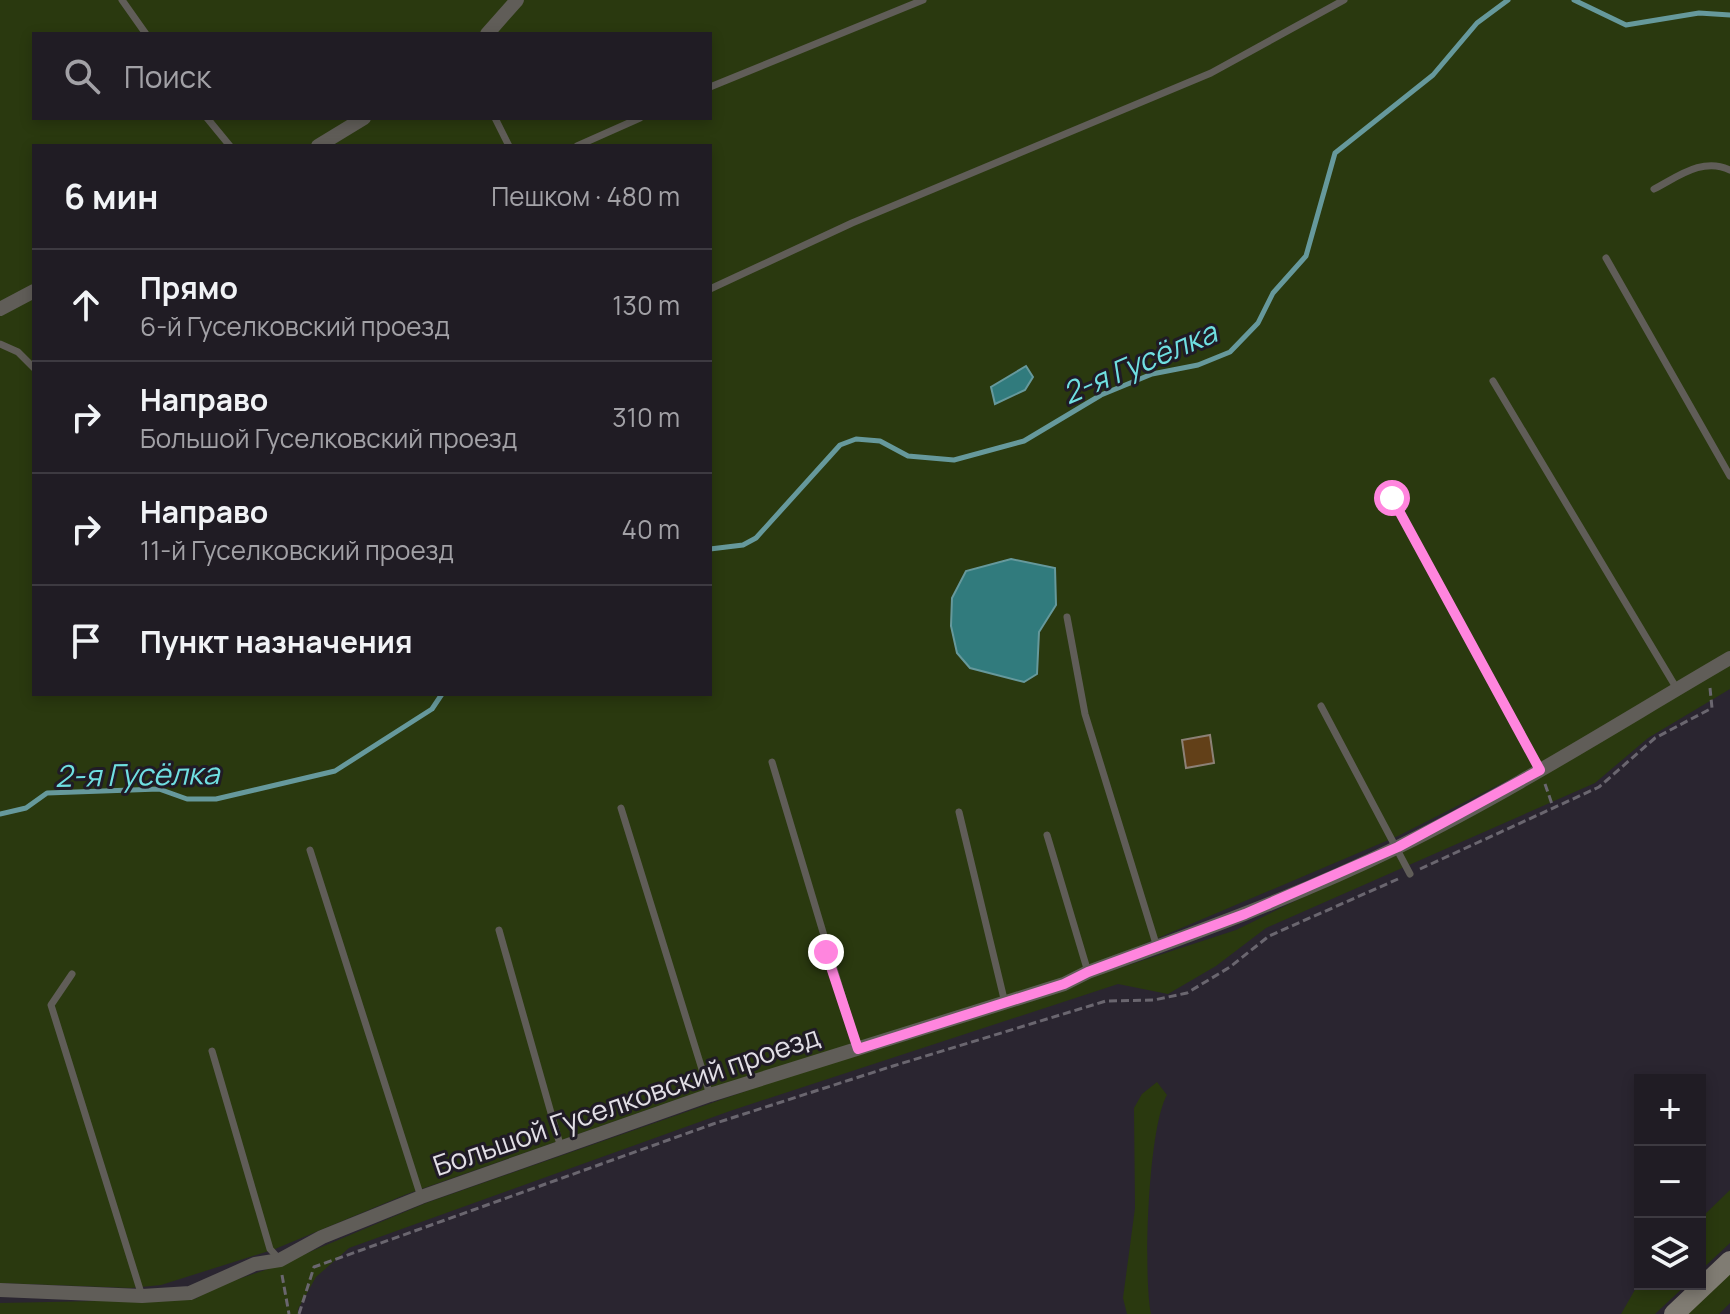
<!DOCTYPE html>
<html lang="ru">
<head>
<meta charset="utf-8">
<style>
  body { margin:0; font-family:Manrope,sans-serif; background:#2d2931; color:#f1f3f6 }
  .controls { position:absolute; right:24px; bottom:24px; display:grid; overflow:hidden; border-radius:0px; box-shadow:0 4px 12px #0003 }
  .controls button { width:72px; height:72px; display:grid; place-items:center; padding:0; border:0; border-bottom:2px solid #3d3a41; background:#201c24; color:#f1f3f6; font:40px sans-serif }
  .stop { position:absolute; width:24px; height:24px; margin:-18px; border:6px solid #ff85de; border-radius:50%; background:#fff }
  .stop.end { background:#ff85de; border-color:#fff; box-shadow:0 2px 8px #0008 }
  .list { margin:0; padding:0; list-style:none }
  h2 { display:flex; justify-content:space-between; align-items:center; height:104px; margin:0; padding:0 32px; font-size:34px }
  h2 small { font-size:26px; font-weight:400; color:#a2a1a6 }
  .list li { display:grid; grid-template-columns:52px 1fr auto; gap:24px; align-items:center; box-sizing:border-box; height:112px; padding:0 32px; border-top:2px solid #3d3a41 }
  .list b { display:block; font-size:30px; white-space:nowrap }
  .list p { margin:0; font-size:26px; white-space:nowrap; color:#a2a1a6 }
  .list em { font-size:26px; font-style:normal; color:#a2a1a6 }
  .icon { flex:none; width:44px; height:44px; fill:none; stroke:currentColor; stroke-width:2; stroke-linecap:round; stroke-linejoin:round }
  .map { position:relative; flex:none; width:1730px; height:1314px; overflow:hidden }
  .search { position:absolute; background:#201c24; box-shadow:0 4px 12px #0003; left:32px; top:32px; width:680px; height:88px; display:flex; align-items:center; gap:20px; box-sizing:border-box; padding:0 28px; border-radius:0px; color:#a2a1a6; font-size:30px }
  .panel { position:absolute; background:#201c24; box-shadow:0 4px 12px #0003; left:32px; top:144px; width:680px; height:552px; border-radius:0px }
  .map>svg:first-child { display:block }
  .green { fill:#2a390f; fill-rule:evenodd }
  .water { fill:#317b7d; stroke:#66999c; stroke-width:2 }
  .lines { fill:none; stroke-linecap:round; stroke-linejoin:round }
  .stream { stroke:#66999c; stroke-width:5 }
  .building { fill:#624018; stroke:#8c8176; stroke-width:2 }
  .path { stroke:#6a666f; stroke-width:3; stroke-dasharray:8 4; stroke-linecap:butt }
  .lane { stroke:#605d58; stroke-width:7 }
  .street { stroke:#605d58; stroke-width:14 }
  .secondary { stroke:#807c73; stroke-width:20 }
  .route { stroke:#ff85de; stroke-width:10 }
  .labels { text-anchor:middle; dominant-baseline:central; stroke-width:6; stroke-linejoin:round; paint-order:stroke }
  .street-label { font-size:28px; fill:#e2dfe6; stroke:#201b26 }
  .water-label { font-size:30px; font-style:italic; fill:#6fdfe1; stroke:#201b26 }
</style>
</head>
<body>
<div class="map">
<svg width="1730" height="1314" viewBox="0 0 1730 1314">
  <rect width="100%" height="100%" fill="#2a2530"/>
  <path class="green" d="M0 0H1730V653L1532 768 1398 836 1064 978 693 1094 407 1194 275 1249 161 1285 131 1288 0 1283ZM34 34H710V118H34ZM34 146H710V694H34ZM1011 559 1043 565 1056 605 1039 632 1037 674 1025 682 970 668Z
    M1730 664V689L1648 738 1595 783 1266 928 1216 966 1168 994 1118 984 730 1111 349 1248 316 1277 298 1309V1314H0V1303L195 1299 218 1286 274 1267 426 1203 786 1077 1236 930 1377 861Z
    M1157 1082 1167 1095C1148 1128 1143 1275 1151 1314H1127L1123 1298 1135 1208 1134 1108 1142 1094Z
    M1730 1190V1243L1700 1271V1219Z
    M1730 1267V1303L1719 1314H1680Z
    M1640 1281V1284H1687L1655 1314H1621Z"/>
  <path class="water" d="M1026 366 1033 377 1025 390 995 404 991 387Z
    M1011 559 1055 568 1056 605 1039 632 1037 674 1024 682 970 668 957 653 951 626 952 598 966 571Z"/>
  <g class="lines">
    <path class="stream" d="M1574 0 1626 25 1699 13 1730 15
      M710 549 743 545 756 538 840 445 856 439 880 441 908 456 954 460 1024 441 1101 395 1152 374 1198 365 1230 352 1258 323 1273 293 1306 256 1335 153 1433 75 1477 23 1508 0
      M0 814 26 808 47 793 159 789 187 799H216L335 771 432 709 442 694"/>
  </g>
  <path class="building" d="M1210 735 1214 763 1186 768 1182 740Z"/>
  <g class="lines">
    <path class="path" d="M1545 784 1553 807
      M1420 869 1599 787 1655 738 1712 708 1710 688
      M282 1275 289 1314
      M299 1314 314 1267 713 1124 893 1066 1106 1001 1154 1000 1187 993 1230 967 1269 936 1398 879"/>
    <path class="lane" d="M122 0 146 34
      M710 87 923 0
      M207 118 230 146
      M495 118 509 146
      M577 146 640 118
      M1654 189C1679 176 1703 157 1730 170
      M1606 258 1730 476
      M710 289 852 223 1211 73 1344 0
      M0 344 18 352 34 368
      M1493 381 1677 689
      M1392 498 1540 770
      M1067 617 1085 714 1157 947
      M1321 706 1410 874
      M772 762 858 1049
      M621 808 710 1095
      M959 812 1005 1003
      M1047 835 1088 972
      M310 850 421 1197
      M499 930 561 1148
      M72 974 51 1005 142 1296
      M212 1051 270 1249 280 1260"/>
    <path class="street" d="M487 34 517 0
      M318 146 364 118
      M0 309 34 291
      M0 1290 142 1296 190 1293 255 1264 280 1260 322 1237 421 1197 710 1095 1064 984 1088 972C1193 934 1298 896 1398 847 1512 791 1620 722 1730 658"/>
    <path class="secondary" d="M1674 1314 1730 1261"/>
  </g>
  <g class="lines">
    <path class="route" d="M826 952 858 1049 1064 984 1088 972 1245 914 1398 847 1540 770 1392 498"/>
  </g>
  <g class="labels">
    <g class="street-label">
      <text transform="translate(626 1100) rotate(-19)">Большой Гуселковский проезд</text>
    </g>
    <g class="water-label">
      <text transform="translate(1139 362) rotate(-23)">2-я Гусёлка</text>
      <text transform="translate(137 774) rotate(-1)">2-я Гусёлка</text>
    </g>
  </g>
</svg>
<div class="controls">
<button>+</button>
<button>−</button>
<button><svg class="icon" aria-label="layers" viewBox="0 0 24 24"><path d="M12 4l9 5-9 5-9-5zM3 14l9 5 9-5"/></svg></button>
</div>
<div class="stop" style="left:1392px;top:498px"></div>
<div class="stop end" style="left:826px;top:952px"></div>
<div class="search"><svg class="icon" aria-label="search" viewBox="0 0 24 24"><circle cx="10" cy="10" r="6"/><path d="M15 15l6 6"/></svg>Поиск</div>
<section class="panel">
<h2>6 мин<small>Пешком · 480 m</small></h2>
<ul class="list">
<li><svg class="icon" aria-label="ahead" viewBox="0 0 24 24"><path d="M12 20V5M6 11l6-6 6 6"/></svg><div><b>Прямо</b><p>6-й Гуселковский проезд</p></div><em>130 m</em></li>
<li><svg class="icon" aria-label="right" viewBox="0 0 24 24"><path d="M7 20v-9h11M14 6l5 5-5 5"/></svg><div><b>Направо</b><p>Большой Гуселковский проезд</p></div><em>310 m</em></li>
<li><svg class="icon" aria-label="right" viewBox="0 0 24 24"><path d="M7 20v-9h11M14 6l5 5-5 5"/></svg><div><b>Направо</b><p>11-й Гуселковский проезд</p></div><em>40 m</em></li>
<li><svg class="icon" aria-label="arrive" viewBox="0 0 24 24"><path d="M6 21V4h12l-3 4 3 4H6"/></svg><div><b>Пункт назначения</b></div></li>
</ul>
</section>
</div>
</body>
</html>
